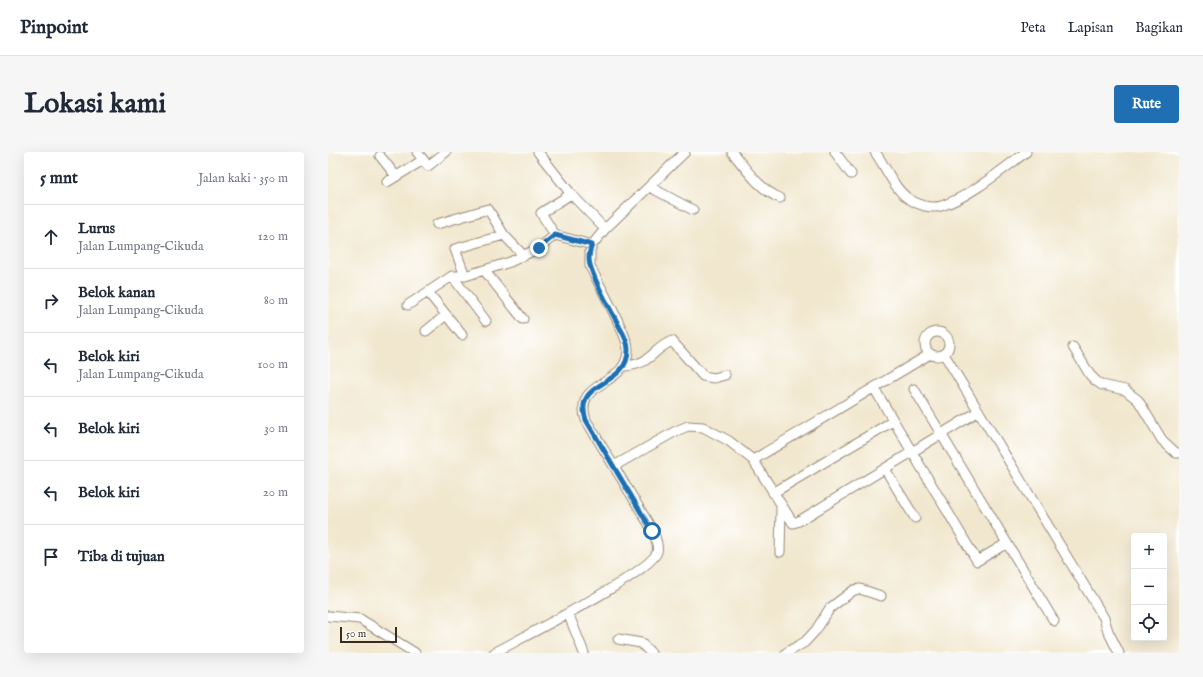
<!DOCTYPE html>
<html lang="id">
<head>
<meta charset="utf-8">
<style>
  body { margin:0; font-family:"IM FELL English",serif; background:#f6f6f7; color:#1f2937 }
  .controls { position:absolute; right:12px; bottom:12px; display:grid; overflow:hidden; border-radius:4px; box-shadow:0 4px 16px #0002 }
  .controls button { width:36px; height:36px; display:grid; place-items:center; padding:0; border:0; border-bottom:1px solid #e0e1e3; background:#fff; color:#1f2937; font:20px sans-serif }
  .scale { position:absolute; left:12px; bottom:10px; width:57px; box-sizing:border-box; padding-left:4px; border:2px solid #3b2a1e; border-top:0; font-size:11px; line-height:14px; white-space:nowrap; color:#3b2a1e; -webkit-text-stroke:3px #fff; paint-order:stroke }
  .stop { position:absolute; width:12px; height:12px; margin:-9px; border:3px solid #1f6fb2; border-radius:50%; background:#fff }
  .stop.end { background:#1f6fb2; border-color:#fff; box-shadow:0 1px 4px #0008 }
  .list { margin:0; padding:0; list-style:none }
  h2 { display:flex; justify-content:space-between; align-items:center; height:52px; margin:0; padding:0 16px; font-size:17px }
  h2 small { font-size:13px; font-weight:400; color:#747a83 }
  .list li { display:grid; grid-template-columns:26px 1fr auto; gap:12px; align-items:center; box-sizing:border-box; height:64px; padding:0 16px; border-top:1px solid #e0e1e3 }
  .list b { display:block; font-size:15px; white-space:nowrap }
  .list p { margin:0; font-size:13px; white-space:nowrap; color:#747a83 }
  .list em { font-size:13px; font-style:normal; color:#747a83 }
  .icon { flex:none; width:22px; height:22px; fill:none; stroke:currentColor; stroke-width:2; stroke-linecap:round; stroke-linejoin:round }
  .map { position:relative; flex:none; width:851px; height:501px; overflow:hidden; border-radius:4px }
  header { display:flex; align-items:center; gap:24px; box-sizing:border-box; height:56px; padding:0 20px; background:#fff; border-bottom:1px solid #e0e1e3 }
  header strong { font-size:19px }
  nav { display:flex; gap:22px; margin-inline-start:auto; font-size:14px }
  .intro { display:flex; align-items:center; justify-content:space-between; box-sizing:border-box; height:96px; padding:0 24px }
  h1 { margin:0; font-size:28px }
  .button { padding:10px 18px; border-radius:4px; background:#1f6fb2; color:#fff; font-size:14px; font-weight:700 }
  main { display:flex; gap:24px; padding:0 24px }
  aside { flex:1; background:#fff; border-radius:4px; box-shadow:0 4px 16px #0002 }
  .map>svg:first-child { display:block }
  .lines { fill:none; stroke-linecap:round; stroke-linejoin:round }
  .minor-casing { stroke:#968876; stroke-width:11 }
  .minor { stroke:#fff; stroke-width:9 }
  .route { stroke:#1f6fb2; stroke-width:5 }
</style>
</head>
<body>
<header>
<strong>Pinpoint</strong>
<nav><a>Peta</a><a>Lapisan</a><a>Bagikan</a></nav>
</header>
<div class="intro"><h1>Lokasi kami</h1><a class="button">Rute</a></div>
<main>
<aside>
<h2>5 mnt<small>Jalan kaki · 350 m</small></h2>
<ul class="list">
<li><svg class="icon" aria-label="ahead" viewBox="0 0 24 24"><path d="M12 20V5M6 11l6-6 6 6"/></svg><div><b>Lurus</b><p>Jalan Lumpang–Cikuda</p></div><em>120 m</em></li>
<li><svg class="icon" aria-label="right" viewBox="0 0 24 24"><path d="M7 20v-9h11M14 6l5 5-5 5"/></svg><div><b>Belok kanan</b><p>Jalan Lumpang–Cikuda</p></div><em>80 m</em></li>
<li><svg class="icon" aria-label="left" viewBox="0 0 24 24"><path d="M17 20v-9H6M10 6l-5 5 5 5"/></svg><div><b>Belok kiri</b><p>Jalan Lumpang–Cikuda</p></div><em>100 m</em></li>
<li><svg class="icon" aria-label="left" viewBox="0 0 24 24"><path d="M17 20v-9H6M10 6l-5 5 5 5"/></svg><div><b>Belok kiri</b></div><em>30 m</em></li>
<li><svg class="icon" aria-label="left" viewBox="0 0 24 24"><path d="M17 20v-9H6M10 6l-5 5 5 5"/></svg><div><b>Belok kiri</b></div><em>20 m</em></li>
<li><svg class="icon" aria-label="arrive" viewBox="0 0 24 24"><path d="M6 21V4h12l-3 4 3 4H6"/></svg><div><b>Tiba di tujuan</b></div></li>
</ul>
</aside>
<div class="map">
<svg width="851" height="501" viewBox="0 0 851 501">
  <rect width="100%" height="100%" fill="#fff"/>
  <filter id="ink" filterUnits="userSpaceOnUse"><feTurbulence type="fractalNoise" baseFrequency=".025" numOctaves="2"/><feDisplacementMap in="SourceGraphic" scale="8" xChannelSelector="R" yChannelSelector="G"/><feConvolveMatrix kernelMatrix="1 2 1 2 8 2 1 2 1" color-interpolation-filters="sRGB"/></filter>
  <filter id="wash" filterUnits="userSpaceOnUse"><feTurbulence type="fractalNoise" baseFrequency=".012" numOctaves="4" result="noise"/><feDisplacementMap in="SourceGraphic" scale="16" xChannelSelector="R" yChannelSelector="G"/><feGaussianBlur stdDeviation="0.9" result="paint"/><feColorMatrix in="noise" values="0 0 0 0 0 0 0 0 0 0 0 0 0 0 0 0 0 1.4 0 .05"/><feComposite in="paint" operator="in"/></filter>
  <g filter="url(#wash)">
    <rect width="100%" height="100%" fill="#f1e7ce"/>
  </g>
  <g filter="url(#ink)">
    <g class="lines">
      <defs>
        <path id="minor" d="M89 0 100 14 118 0
          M210 0 243 42 277 77
          M404 0C418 17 432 38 452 46
          M507 0 523 22
          M547 0C558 15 566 37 581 47 590 53 603 57 613 54 640 46 675 17 698 0
          M52 4 68 24
          M59 30 95 8
          M322 35 365 58
          M109 72 160 57 176 83 196 104
          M227 83 213 61 243 42
          M156 118 195 167
          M124 124 158 169
          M137 124 127 97 176 83
          M100 140 134 183
          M80 153 124 124H137L182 110 211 96 227 83 264 93
          M98 179 118 163
          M597 192a12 12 0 1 1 24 0a12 12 0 1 1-24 0Z
          M745 195 762 223 768 229 774 233 797 238 810 248 834 288 848 301H851
          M616 202 776 466 780 479 791 501
          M297 214C324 212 323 198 344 189L375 224 386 226 397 223
          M546 236 649 409 679 391
          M586 237 726 469
          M425 308 602 202
          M286 314 348 279 360 274 375 275 401 289 425 308 465 371 471 369 651 259
          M557 317 587 366
          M445 341 565 269
          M452 400 453 355
          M240 461 256 501
          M0 464 32 467 87 501
          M290 487 313 491 323 501
          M166 501C191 487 323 421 329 400 331 393 327 385 325 379L258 268C244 227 300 236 300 197 300 184 269 129 262 114V99L264 93 277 77 357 0
          M458 501 477 490 488 478 502 456 526 438 532 437 553 444"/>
      </defs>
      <use href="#minor" class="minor-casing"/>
      <use href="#minor" class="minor"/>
    </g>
  </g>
  <g class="lines" filter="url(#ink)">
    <path class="route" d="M211 96 227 83 264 93C262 97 261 102 261 107 261 121 284 160 291 174 295 181 300 189 300 197 301 236 244 227 258 268L324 379"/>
  </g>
</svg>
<div class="controls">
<button>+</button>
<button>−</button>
<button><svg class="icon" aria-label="locate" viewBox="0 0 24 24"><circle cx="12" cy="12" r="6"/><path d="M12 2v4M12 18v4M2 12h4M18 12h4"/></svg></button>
</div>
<div class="scale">50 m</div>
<div class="stop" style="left:324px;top:379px"></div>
<div class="stop end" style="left:211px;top:96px"></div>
</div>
</main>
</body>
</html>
